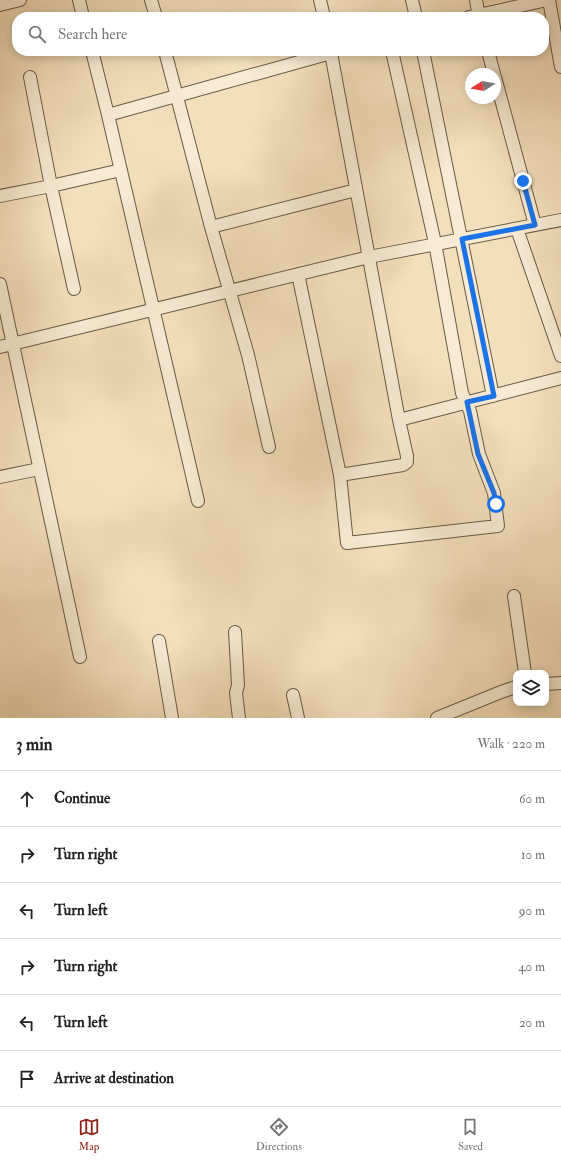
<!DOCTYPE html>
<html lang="en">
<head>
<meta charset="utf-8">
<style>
  body { margin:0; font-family:"IM FELL Double Pica",serif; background:#f6f6f6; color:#222 }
  .controls { position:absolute; right:12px; bottom:12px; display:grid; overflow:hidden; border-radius:8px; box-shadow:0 2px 10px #0003 }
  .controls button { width:36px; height:36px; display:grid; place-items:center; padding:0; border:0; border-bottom:1px solid #e0e0e0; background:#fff; color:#222; font:20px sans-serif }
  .compass { position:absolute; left:465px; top:68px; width:36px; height:36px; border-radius:50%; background:#fff; box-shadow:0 2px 10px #0003; rotate:259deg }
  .stop { position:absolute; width:12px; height:12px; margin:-9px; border:3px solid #1a73e8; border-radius:50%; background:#fff }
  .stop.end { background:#1a73e8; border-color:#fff; box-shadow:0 1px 4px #0008 }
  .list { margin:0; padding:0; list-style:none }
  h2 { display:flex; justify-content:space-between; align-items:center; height:52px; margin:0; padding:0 16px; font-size:17px }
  h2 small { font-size:13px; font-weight:400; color:#767676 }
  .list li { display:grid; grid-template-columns:26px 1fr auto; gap:12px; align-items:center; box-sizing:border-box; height:56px; padding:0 16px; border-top:1px solid #e0e0e0 }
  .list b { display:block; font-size:15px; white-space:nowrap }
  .list em { font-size:13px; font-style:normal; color:#767676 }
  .icon { flex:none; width:22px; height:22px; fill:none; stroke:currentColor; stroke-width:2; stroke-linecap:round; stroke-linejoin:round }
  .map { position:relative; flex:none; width:561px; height:718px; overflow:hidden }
  .search { position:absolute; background:#fff; box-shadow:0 2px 10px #0003; left:12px; right:12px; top:12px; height:44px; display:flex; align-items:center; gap:10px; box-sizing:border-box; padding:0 14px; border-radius:16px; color:#767676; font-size:15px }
  .sheet { height:388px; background:#fff }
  nav { display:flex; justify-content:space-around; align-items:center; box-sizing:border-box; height:56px; border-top:1px solid #e0e0e0; background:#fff; font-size:11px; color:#767676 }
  nav a { display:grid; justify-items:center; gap:2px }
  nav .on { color:#8f2418 }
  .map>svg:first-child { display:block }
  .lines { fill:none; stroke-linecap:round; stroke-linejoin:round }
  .minor-casing { stroke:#685a46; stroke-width:14 }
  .minor { stroke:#f8ead3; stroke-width:12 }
  .route { stroke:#1a73e8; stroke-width:5 }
</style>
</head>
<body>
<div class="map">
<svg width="561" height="718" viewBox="0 0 561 718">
  <rect width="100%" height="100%" fill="#f4dfbc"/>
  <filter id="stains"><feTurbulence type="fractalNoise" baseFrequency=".005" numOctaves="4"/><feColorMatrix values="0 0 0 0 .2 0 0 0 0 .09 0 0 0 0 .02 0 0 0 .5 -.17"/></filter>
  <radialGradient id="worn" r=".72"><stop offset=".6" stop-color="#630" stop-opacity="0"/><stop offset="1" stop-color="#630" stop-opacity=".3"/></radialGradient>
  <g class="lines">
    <defs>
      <path id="minor" d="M79 0 83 17
        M151 0 156 17
        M320 0 324 17
        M412 0 416 17
        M476 0 479 17
        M549 0 561 67
        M0 5 20 0
        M469 17 547 0
        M92 51 108 115 198 501
        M165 51 211 227 248 355 269 447
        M423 51 493 396
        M488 51 494 74
        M30 77 51 186 74 289
        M495 77 535 225
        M108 115 331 53 399 420 407 456V462L403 465 340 475
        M0 196 51 186 121 170
        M211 227 356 190
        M517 229 561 356
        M298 274 340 475 347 543 498 526 494 493 479 454 470 411 462 393 435 243 392 51
        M0 284 80 657
        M0 347 369 257 561 220
        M399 420 561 378
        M0 477 39 469
        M514 596 525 673
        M235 632 238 685 236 693 239 718
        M159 641 172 718
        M546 684 561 683
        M293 695 298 718
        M437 718 501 692 516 687"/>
    </defs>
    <use href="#minor" class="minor-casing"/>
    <use href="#minor" class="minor"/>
  </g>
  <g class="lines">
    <path class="route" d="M496 504 494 493 478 454 467 402 494 396 462 239 535 225 523 181"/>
  </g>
  <rect width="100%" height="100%" filter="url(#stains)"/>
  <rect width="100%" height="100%" fill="url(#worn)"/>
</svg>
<div class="controls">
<button><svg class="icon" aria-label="layers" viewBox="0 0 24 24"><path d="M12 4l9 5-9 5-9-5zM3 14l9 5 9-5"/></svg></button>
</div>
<svg class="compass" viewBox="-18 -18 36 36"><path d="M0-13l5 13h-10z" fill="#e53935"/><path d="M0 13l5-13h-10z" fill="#767676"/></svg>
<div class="stop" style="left:496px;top:504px"></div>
<div class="stop end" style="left:523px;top:181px"></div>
<div class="search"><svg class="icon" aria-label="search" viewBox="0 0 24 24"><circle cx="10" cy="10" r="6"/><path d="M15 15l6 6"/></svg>Search here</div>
</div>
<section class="sheet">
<h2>3 min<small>Walk · 220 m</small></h2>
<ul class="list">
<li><svg class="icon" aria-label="ahead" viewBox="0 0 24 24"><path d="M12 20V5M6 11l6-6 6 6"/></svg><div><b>Continue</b></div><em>60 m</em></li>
<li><svg class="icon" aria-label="right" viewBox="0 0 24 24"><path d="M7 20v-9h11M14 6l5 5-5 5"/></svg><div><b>Turn right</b></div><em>10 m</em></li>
<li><svg class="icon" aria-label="left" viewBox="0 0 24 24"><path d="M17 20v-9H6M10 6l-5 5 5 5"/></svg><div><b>Turn left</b></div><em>90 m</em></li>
<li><svg class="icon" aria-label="right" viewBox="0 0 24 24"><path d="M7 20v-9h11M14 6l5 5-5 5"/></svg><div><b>Turn right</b></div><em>40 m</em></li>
<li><svg class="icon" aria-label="left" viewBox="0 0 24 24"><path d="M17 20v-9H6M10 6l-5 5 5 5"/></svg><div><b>Turn left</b></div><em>20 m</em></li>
<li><svg class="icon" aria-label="arrive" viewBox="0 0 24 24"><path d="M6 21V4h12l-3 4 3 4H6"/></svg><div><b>Arrive at destination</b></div></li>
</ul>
</section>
<nav>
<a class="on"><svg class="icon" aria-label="map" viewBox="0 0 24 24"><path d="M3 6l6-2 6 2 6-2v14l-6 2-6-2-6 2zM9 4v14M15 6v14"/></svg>Map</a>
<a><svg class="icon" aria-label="directions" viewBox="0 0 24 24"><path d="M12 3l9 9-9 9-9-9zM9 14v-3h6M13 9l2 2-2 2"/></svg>Directions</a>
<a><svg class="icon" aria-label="saved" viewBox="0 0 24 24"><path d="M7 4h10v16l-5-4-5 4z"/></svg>Saved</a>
</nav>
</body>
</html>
